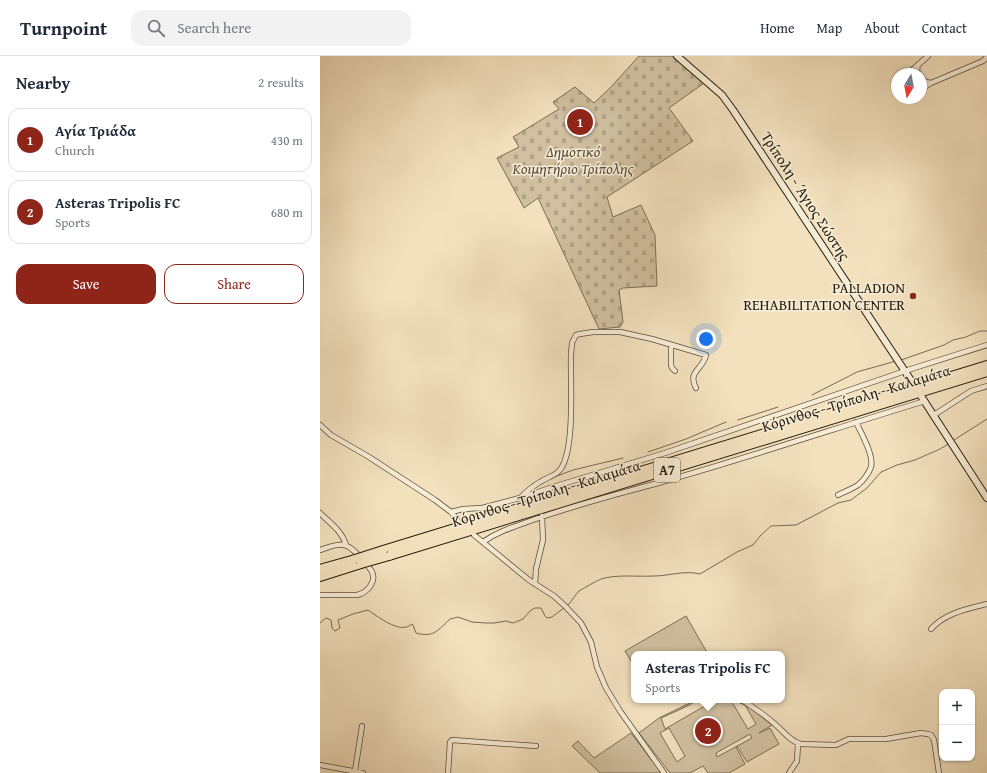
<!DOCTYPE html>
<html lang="en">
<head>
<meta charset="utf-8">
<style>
  body { margin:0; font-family:"Gentium Book Plus",serif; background:#f2f2f3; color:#1f2937 }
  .controls { position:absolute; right:12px; bottom:12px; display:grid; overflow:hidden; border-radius:8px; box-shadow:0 1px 3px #0004 }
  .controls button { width:36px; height:36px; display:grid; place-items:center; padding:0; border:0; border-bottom:1px solid #e0e1e3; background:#fff; color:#1f2937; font:20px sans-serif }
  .compass { position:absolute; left:571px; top:12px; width:36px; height:36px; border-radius:50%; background:#fff; box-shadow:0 1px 3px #0004; rotate:190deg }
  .you { position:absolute; left:386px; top:283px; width:14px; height:14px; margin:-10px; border:3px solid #fff; border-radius:50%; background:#1a73e8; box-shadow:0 0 0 6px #1a73e833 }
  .badge { display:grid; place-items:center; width:26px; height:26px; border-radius:50%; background:#8f2418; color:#fff; font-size:13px; font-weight:700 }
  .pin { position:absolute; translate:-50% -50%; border:2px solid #fff; box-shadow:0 1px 4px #0006 }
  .popup { position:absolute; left:311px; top:595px; width:154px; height:52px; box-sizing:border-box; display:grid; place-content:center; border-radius:8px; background:#fff; filter:drop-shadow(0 1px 3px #0005); font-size:13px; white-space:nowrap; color:#747a83 }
  .popup b { font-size:15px; color:#1f2937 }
  .popup::after { content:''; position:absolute; left:50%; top:100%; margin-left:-8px; border:8px solid transparent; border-top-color:#fff }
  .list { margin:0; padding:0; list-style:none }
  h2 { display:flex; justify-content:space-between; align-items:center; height:52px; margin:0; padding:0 16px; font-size:17px }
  h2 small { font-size:13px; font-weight:400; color:#747a83 }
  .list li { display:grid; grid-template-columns:26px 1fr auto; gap:12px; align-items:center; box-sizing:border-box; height:64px; margin:0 8px 8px; padding:0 8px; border:1px solid #e0e1e3; border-radius:12px }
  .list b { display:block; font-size:15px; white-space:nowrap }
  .list p { margin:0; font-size:13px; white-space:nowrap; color:#747a83 }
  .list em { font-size:13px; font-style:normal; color:#747a83 }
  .actions { display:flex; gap:8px; padding:12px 16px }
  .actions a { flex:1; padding:9px 0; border:1px solid #8f2418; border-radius:12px; text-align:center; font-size:14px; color:#8f2418 }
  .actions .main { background:#8f2418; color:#fff }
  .icon { flex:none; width:22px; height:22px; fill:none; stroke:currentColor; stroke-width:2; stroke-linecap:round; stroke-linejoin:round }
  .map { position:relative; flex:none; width:667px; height:717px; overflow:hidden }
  header { display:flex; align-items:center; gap:24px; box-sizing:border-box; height:56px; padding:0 20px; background:#fff; border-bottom:1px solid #e0e1e3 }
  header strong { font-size:19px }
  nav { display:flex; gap:22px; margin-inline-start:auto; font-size:14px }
  .search { width:280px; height:36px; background:#f2f2f3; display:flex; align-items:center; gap:10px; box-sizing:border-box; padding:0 14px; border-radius:12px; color:#747a83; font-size:15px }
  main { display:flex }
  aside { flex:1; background:#fff }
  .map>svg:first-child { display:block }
  .grass { fill:#d0c0a0; stroke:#7b6e57; fill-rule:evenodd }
  .cemetery { fill:url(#cemetery-stones); stroke:#7b6e57 }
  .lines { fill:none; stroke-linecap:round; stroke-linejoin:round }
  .stream { stroke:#776a54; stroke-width:1 }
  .minor-casing { stroke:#594d3a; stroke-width:6 }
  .secondary-casing { stroke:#261c0e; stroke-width:8 }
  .motorway-casing { stroke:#261c0e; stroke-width:10 }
  .minor { stroke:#f7ecd5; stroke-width:4.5 }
  .secondary { stroke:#f7ecd5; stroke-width:6 }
  .motorway { stroke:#f3e1be; stroke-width:8 }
  .motorway-bridge-casing { stroke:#261c0e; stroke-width:10; stroke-linecap:butt }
  .motorway-bridge { stroke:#f3e1be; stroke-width:8 }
  .poi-dot { fill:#8f2418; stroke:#f7ecd5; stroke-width:1.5 }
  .labels { text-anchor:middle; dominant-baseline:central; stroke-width:3; stroke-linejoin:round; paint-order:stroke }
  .shield { fill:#f7ecd5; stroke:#655a4a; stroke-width:1 }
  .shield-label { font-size:14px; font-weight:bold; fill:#261c0e }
  .park-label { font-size:15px; font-style:italic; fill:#594d3a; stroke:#f7ecd5 }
  .street-label { font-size:15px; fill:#261c0e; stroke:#f7ecd5 }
  .poi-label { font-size:15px; fill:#261c0e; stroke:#f7ecd5; text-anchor:end }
</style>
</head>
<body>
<header>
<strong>Turnpoint</strong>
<div class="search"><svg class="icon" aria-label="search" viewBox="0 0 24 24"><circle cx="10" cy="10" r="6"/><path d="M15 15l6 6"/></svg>Search here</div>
<nav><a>Home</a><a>Map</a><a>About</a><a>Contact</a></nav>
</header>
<main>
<aside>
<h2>Nearby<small>2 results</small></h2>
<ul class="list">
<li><span class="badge">1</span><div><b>Αγία Τριάδα</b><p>Church</p></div><em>430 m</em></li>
<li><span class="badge">2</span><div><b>Asteras Tripolis FC</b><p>Sports</p></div><em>680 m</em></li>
</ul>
<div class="actions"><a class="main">Save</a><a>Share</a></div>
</aside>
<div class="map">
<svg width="667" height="717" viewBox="0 0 667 717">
  <defs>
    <pattern id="cemetery-stones" width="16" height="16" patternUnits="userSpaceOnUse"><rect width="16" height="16" fill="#d0c0a0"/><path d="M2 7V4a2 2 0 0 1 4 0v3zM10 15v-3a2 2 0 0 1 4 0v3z" fill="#b2a489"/></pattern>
  </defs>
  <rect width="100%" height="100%" fill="#f3e1be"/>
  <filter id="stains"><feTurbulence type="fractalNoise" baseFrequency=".005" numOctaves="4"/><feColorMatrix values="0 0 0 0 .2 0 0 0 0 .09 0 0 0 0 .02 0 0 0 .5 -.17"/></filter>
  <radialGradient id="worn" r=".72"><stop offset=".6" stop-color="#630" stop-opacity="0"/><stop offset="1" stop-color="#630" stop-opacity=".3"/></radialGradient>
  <path class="grass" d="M366 560 388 598H314V610L305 595Z
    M376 644H379L359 654 341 662 345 673 395 644H415L425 648 451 668 452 669 439 677 450 672 459 688 427 706 417 690 416 691 425 708 409 717H388L383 710 370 717H350L319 677 339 662ZM415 645 425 649 436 668 428 673 412 646ZM349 672 365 700 357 706 340 677ZM430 678 432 682 397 701 396 697Z
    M311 677 330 702 342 717H280L252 690 258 685 274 702Z"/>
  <path class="cemetery" d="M319 0H356L387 25 349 52 373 85 287 141 293 161 321 149 335 179 337 230 303 232 299 234 303 266 300 271 279 273 218 142 204 152 177 102 199 91 193 81 239 53 233 46 255 31 274 47 290 32Z"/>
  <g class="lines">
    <path class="stream" d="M581 304 624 289 633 284 646 281 660 275H667
      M492 339 537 316 576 305
      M418 364 458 351
      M634 384 667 363
      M328 396 366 383 406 366
      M232 422 253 414 303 402
      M248 549C252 545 255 539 259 535 266 531 274 526 281 523 298 518 316 521 334 520 349 520 364 514 380 518L417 496 433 489 441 479 451 470 476 469 518 447 531 444 547 432 561 416 577 409 595 404 620 393 630 387
      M0 567 6 562 11 564 12 572 15 575 20 572 18 564 33 558 48 554C57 560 75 574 86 571 88 571 90 569 92 568L93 569 96 577C114 582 118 574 130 563L138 561 152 566 166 567H174L186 565 193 567 203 563 210 555 213 553 215 552H221L225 560 227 562 232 561 244 552"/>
    <defs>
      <path id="minor" d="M598 9 597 14 598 18
        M589 18 591 15 608 0
        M601 22 606 26 611 27
        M601 33 611 27 663 5 667 1
        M351 289V309L352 312 355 315
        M614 359 651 335 667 330
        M0 369 11 379 49 401 115 444 131 456 138 465
        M518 439C524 436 532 433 538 429 543 425 549 417 551 411 554 399 541 377 536 366
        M201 441C207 435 213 430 220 426 226 422 234 420 239 415 256 397 250 324 251 298L252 287 256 279 260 278 273 276H300L332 283 386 299C383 314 367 315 376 332
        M131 456 143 453 162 452 200 442 236 430 345 397 591 313 667 289
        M0 457C10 467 22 475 26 489
        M154 479 209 524 234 540 245 550 261 567 271 586 277 611 286 632 300 655 344 717
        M163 486C177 476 193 471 210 465 251 450 295 439 338 427 427 402 516 372 605 345
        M0 494C7 492 17 487 24 489 31 490 36 497 41 502 44 506 48 510 51 514 58 525 47 537 37 539H0
        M215 528 216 513 223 484 222 460
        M611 573C625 557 647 553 667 548
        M422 644C433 651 446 660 456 669 463 675 471 686 481 688L516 689 529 683H566L601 677 608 678 611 679 614 684 619 717
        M0 709 43 717
        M35 715 42 670
        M128 717 130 686 132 684 216 690
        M469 717 477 705 478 688"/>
      <path id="secondary" d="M357 0 402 39 413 54 592 326
        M601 340 667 442"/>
      <path id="motorway" d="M63 494 667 309
        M69 500 667 316
        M0 513 35 503
        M0 521 41 508"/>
    </defs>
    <use href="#minor" class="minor-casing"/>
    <use href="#secondary" class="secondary-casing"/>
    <use href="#motorway" class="motorway-casing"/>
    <use href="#minor" class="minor"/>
    <use href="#secondary" class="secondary"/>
    <use href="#motorway" class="motorway"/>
    <defs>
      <path id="motorway-bridge" d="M35 503 63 494
        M41 508 69 500"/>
    </defs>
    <use href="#motorway-bridge" class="motorway-bridge-casing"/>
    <use href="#motorway-bridge" class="motorway-bridge"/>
  </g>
  <circle class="poi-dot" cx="593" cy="240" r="4"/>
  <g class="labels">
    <rect class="shield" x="334" y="402" width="26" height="24" rx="3"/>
    <g class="shield-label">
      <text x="347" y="414">Α7</text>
    </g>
    <g class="park-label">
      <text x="253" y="95">Δημοτικό<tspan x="253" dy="17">Κοιμητήριο Τρίπολης</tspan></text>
    </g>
    <g class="street-label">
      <text transform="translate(486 140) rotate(57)">Τρίπολη - Άγιος Σώστης</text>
      <text transform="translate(536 342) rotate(-17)">Κόρινθος - Τρίπολη - Καλαμάτα</text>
      <text transform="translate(226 437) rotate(-17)">Κόρινθος - Τρίπολη - Καλαμάτα</text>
    </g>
    <g class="poi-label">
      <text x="585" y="231">PALLADION<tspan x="585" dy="17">REHABILITATION CENTER</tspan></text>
    </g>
  </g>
  <rect width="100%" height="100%" filter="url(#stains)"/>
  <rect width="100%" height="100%" fill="url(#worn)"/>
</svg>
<div class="controls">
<button>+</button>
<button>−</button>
</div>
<svg class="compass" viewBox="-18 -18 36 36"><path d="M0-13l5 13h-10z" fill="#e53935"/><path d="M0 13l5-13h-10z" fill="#747a83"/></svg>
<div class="you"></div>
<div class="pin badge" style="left:260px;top:66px">1</div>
<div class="pin badge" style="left:388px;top:675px">2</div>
<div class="popup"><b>Asteras Tripolis FC</b>Sports</div>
</div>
</main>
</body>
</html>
